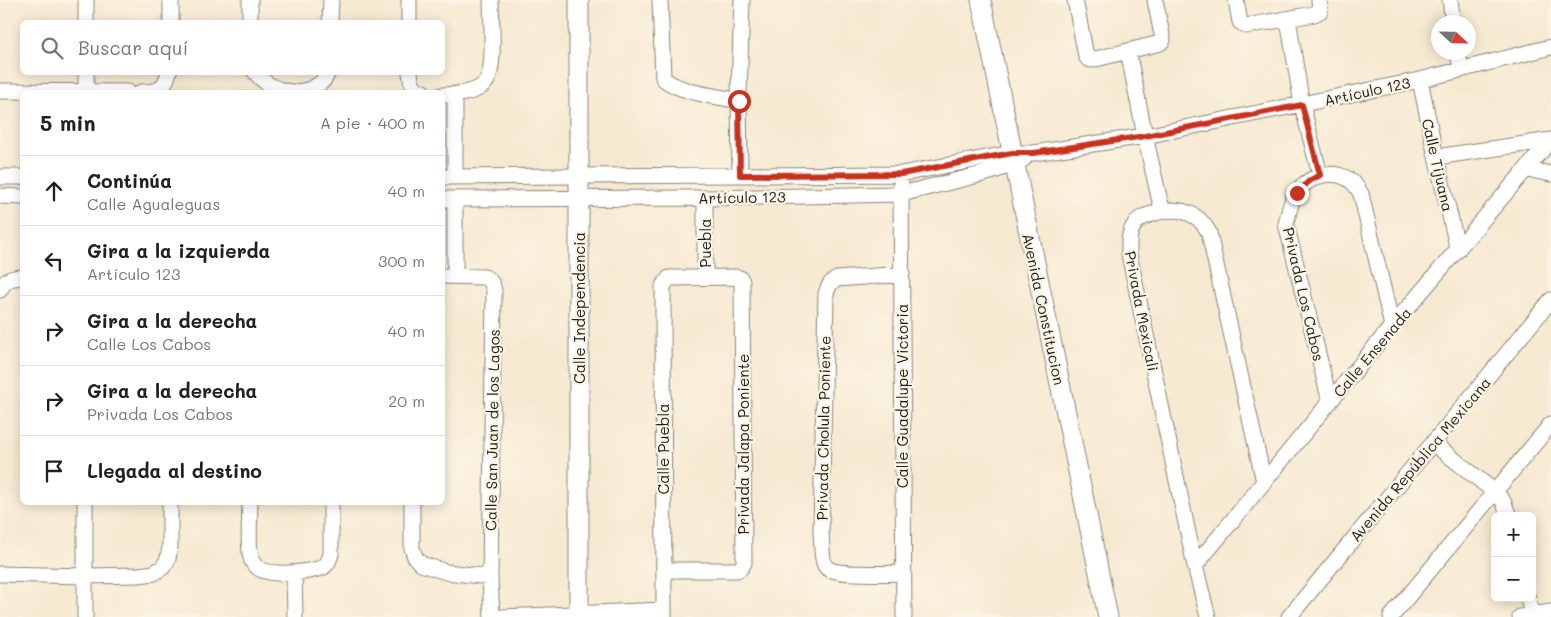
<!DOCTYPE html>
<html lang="es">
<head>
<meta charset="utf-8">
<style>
  body { margin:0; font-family:Mali,sans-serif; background:#f2f2f2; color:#202124 }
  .controls { position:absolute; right:15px; bottom:15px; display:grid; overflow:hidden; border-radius:8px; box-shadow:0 2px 12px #0003 }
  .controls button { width:45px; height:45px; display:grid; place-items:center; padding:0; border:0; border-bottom:1px solid #e0e0e0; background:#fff; color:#202124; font:25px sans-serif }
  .compass { position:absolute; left:1431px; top:15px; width:45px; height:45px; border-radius:50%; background:#fff; box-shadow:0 2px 12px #0003; rotate:112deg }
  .stop { position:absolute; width:15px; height:15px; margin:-11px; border:4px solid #c8321e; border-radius:50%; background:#fff }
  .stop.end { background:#c8321e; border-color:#fff; box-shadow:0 1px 5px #0008 }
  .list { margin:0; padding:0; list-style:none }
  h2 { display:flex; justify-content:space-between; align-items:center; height:65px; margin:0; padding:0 20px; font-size:21px }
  h2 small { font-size:16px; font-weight:400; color:#757577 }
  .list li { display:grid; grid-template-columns:32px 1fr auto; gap:15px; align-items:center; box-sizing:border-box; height:70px; padding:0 20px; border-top:1px solid #e0e0e0 }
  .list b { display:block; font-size:19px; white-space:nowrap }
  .list p { margin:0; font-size:16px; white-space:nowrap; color:#757577 }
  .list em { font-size:16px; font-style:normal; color:#757577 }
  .icon { flex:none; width:28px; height:28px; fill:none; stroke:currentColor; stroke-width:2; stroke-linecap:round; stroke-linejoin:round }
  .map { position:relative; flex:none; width:1551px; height:617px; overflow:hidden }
  .search { position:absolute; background:#fff; box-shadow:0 2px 12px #0003; left:20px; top:20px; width:425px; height:55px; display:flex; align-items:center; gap:12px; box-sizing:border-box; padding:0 18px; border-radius:8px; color:#757577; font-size:19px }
  .panel { position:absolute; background:#fff; box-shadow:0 2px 12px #0003; left:20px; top:90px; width:425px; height:415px; border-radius:8px }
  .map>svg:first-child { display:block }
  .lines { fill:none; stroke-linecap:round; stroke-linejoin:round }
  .minor-casing { stroke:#898276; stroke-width:17 }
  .tertiary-casing { stroke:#898276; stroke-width:21 }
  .minor { stroke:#fff; stroke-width:15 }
  .tertiary { stroke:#fff; stroke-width:19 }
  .route { stroke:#c8321e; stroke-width:6 }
  .labels { text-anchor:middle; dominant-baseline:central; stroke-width:4.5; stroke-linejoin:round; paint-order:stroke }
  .street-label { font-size:15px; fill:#1c1c1c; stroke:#fcf5e5 }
</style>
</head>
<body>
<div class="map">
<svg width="1551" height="617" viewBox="0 0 1551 617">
  <rect width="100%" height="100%" fill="#fcf5e5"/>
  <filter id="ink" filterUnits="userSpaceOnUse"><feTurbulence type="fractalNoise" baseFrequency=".02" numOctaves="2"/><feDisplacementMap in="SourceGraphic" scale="10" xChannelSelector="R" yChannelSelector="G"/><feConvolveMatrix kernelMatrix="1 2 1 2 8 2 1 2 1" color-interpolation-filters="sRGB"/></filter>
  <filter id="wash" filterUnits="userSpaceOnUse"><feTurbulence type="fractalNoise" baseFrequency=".0096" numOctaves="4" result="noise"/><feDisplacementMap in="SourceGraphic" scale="20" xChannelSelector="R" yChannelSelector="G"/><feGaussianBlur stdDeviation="1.12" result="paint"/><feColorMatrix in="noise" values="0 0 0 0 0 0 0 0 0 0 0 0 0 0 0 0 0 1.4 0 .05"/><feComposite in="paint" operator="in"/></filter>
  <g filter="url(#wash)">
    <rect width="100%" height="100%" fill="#f6e9d1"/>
  </g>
  <g filter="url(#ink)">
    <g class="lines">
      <defs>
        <path id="minor" d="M86 0V22
          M409 0V22
          M660 0 663 78C679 93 717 96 739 101
          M1075 0 1086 56 1088 59 1092 60 1160 43 1163 40 1155 0
          M1236 0 1240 22 1246 26 1314 14 1320 11 1319 0
          M1450 0 1453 22
          M1288 19 1302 105 1320 175
          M171 22V0
          M250 22V0
          M330 22 331 0
          M1128 51 1145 136 1162 210
          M1458 52 1461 70
          M255 72C261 80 271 87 281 90 297 95 322 90 328 72
          M410 72C411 83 413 89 423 92
          M1420 80 1436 157 1458 250
          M0 91 128 92
          M86 92V72
          M141 92C159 92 164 90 169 72
          M442 95C456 95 478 93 486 82 496 69 491 17 491 0
          M1436 157 1551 140
          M1526 169 1551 174
          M740 175 739 93 742 0
          M0 177H22
          M442 177 901 174 1012 153H1034L1145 136 1420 80 1551 47
          M455 177V95
          M901 184 904 617
          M0 196 22 197
          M442 199 705 198 901 194 991 172 1014 164 1024 159
          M455 199V276
          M902 274 837 279C830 282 828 287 826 294L821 532C822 540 821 561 826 567 834 576 890 573 904 573
          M442 276 484 277C491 280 492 283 494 290L490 577 492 617
          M705 277V198
          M0 290C5 279 11 278 22 277
          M1330 402 1286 224C1289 213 1290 202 1296 193 1313 170 1347 166 1361 194L1392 326
          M1433 443 1495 492 1503 501 1509 516
          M250 502C250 516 247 550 252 561 260 580 307 572 322 568 328 565 329 560 331 554V502
          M412 502V548L415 557 421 564 446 572 490 577
          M1195 566 1392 326 1551 140
          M294 573 295 617
          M0 574 86 576 139 575 154 573 163 567 168 559 170 547V502
          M1528 598 1532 615
          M85 617V502
          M502 617 664 610
          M664 617 663 286 669 278 736 277 740 278 742 281 744 563 741 568 737 570H664
          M1208 617 1195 566 1129 254C1129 243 1128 233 1135 224 1139 218 1145 216 1152 214 1175 206 1198 210 1209 233L1264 482
          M1289 617 1551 300
          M1391 617 1551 424
          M1520 617 1551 612"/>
        <path id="tertiary" d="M981 0 1108 617
          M579 617V0"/>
      </defs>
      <use href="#minor" class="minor-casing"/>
      <use href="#tertiary" class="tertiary-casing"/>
      <use href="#minor" class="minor"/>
      <use href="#tertiary" class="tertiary"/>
    </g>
  </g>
  <g class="lines" filter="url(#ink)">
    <path class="route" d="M739 101 740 175 901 174 1012 153H1034L1145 136 1302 105 1320 175 1309 181 1297 193"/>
  </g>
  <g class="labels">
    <g class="street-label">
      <text transform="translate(1367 91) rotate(-12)">Artículo 123</text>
      <text transform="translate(1438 165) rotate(77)">Calle Tijuana</text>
      <text transform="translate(742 197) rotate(-1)">Artículo 123</text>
      <text transform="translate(705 243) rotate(-90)">Puebla</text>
      <text transform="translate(1304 294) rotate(77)">Privada Los Cabos</text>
      <text transform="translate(579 308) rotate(-90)">Calle Independencia</text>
      <text transform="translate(1044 309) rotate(78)">Avenida Constitucion</text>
      <text transform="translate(1142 311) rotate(79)">Privada Mexicali</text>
      <text transform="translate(1372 352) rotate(-50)">Calle Ensenada</text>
      <text transform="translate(902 396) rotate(-90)">Calle Guadalupe Victoria</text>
      <text transform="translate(823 428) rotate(-89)">Privada Cholula Poniente</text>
      <text transform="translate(492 430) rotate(-89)">Calle San Juan de los Lagos</text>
      <text transform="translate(743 444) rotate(-90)">Privada Jalapa Poniente</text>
      <text transform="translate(663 449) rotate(-90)">Calle Puebla</text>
      <text transform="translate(1420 459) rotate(-50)">Avenida República Mexicana</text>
    </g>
  </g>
</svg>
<div class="controls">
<button>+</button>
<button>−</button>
</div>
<svg class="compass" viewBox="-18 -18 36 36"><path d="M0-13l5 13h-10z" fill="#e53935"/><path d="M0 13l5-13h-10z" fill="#757577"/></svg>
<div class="stop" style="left:739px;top:101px"></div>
<div class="stop end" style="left:1297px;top:193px"></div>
<div class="search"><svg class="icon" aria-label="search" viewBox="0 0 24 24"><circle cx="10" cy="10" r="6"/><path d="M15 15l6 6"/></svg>Buscar aquí</div>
<section class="panel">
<h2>5 min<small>A pie · 400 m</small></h2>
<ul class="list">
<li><svg class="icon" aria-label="ahead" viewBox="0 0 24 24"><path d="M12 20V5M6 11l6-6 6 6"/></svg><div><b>Continúa</b><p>Calle Agualeguas</p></div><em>40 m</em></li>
<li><svg class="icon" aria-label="left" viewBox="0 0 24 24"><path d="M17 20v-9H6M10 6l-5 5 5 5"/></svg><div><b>Gira a la izquierda</b><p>Artículo 123</p></div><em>300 m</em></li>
<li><svg class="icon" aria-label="right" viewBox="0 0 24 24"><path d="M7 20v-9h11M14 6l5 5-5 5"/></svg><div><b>Gira a la derecha</b><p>Calle Los Cabos</p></div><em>40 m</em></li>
<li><svg class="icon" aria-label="right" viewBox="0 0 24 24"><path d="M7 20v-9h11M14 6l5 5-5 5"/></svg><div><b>Gira a la derecha</b><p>Privada Los Cabos</p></div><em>20 m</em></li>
<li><svg class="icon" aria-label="arrive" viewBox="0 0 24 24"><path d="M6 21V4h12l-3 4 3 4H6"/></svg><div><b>Llegada al destino</b></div></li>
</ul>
</section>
</div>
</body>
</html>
